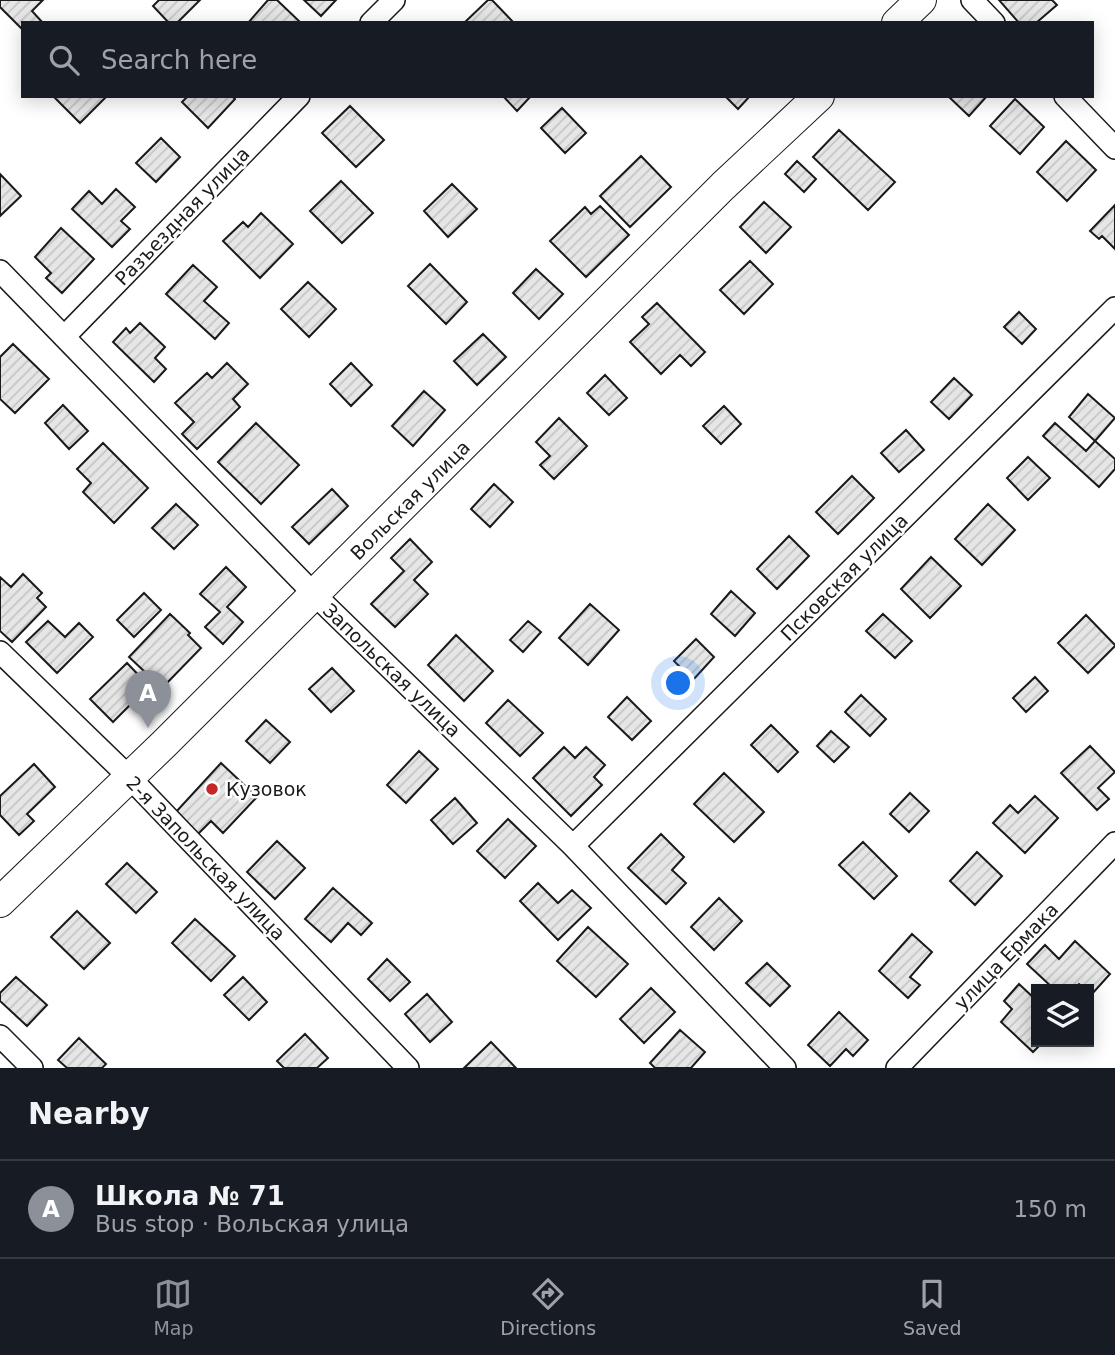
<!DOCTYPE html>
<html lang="en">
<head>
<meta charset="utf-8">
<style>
  body { margin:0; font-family:"DejaVu Sans",sans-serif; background:#242831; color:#f1f3f6 }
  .controls { position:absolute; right:21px; bottom:21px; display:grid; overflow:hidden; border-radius:0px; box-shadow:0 4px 18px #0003 }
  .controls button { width:63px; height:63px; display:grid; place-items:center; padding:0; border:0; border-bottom:2px solid #363941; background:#171b24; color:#f1f3f6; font:35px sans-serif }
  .you { position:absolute; left:679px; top:684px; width:24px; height:24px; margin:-18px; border:5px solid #fff; border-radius:50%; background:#1a73e8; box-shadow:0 0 0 10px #1a73e833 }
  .badge { display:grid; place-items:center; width:46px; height:46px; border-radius:50%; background:#8c9099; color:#fff; font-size:23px; font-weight:700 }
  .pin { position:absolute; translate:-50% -58px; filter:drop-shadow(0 2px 4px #0008) }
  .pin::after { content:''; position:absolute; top:37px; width:24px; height:21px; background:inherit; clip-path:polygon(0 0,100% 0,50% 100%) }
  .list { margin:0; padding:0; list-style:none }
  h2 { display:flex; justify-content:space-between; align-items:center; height:91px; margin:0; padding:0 28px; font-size:30px }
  h2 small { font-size:23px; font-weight:400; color:#9ea1a6 }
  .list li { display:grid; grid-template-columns:46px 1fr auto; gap:21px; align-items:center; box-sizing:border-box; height:98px; padding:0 28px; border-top:2px solid #363941 }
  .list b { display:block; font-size:26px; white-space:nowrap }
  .list p { margin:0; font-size:23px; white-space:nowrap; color:#9ea1a6 }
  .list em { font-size:23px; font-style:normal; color:#9ea1a6 }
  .icon { flex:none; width:38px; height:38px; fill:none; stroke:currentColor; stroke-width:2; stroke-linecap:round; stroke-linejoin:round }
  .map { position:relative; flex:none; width:1115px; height:1068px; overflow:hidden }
  .search { position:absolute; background:#171b24; box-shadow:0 4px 18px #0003; left:21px; right:21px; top:21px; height:77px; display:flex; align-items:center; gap:18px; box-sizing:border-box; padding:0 24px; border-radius:0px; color:#9ea1a6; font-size:26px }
  .sheet { height:189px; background:#171b24 }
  nav { display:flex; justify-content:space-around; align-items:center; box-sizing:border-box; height:98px; border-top:2px solid #363941; background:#171b24; font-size:19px; color:#9ea1a6 }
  nav a { display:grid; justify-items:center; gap:4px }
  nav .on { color:#8c9099 }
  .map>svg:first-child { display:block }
  .building { fill:url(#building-hatch); stroke:#1a1a1a; stroke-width:2 }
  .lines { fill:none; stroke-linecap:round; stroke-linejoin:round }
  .street-casing { stroke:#1a1a1a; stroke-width:24 }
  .secondary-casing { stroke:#1a1a1a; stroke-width:32 }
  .street { stroke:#fff; stroke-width:21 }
  .secondary { stroke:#fff; stroke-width:30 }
  .poi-dot { fill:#c62828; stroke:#fff; stroke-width:2.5 }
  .labels { text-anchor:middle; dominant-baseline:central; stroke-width:5; stroke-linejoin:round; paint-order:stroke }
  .street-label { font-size:19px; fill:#1a1a1a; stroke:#fff }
  .poi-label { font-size:19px; fill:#1a1a1a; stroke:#fff; text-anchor:start }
</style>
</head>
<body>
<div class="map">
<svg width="1115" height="1068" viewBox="0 0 1115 1068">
  <defs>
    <pattern id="building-hatch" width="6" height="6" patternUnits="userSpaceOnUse" patternTransform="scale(1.75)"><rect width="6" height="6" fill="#e6e6e6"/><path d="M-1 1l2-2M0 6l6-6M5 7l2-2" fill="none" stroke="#c5c5c5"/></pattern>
  </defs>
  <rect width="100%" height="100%" fill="#fff"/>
  <path class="building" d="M0 0H43L32 11 43 23H23V30L0 7Z
    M159 0H200L177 23H169L153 6Z
    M268 0H277L301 23H248Z
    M304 0H336L321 16Z
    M488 0H492L514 23H464Z
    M999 0H1052L1057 5 1036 23H1019Z
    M53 96H107L80 123Z
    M188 96H232L235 99 208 128 182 102Z
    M503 96H531L517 111Z
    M725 96H750L738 109Z
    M948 96H987L969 116Z
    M1015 99 1044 127 1020 154 990 126Z
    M350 106 384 140 356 167 322 133Z
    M562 108 586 133 565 153 541 128Z
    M839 130 895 182 868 210 813 157Z
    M161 138 180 157 156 182 136 163Z
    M1066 141 1096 170 1067 201 1037 172Z
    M641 156 671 187 630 227 600 196Z
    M797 161 816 179 804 192 785 174Z
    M0 174 21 196 0 216Z
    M341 181 373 213 342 243 310 211Z
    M452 184 477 209 448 237 424 211Z
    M116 189 135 207 121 221 130 229 112 247 72 209 89 191 102 204Z
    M764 202 791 227 766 253 740 227Z
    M1115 205V249L1102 236 1099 239 1090 231Z
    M600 206 629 235 586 277 550 241 585 207 591 214Z
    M261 213 293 244 260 278 223 241 243 222 248 227Z
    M61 228 94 259 62 293 46 278 51 273 35 257Z
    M750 261 773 284 744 314 720 290Z
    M430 264 467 302 446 324 408 286Z
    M193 265 217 287 204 301 229 323 215 339 166 294Z
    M536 269 563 294 539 319 513 293Z
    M308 282 336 309 309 337 281 309Z
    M657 303 705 352 691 366 680 355 661 374 630 342 649 324 642 317Z
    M1019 312 1036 329 1022 344 1004 327Z
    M140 323 165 347 155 358 166 369 154 382 113 342 126 328 130 333Z
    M483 334 506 357 477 385 454 361Z
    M13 344 49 379 15 413 0 399V357Z
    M227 363 248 384 233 399 240 407 197 449 182 434 194 422 175 403 207 373 212 378Z
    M351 363 372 385 351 406 330 384Z
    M605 375 627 398 609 415 587 393Z
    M954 378 972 395 949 419 931 402Z
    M424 391 445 410 413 446 392 426Z
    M1088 394 1115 418 1095 441 1069 417Z
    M63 405 88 431 69 449 45 423Z
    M724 406 741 424 721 444 703 426Z
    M559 418 587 446 554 479 540 465 550 456 536 442Z
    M256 423 299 465 261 504 218 462Z
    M1055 423 1086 451 1095 441 1115 459V469L1099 487 1043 436Z
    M906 430 924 450 899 472 881 453Z
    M103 443 148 488 114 523 83 492 91 483 77 469Z
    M1028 457 1050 478 1028 500 1007 478Z
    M852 476 874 498 838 534 816 512Z
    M494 484 513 502 490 527 471 509Z
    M332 489 348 506 309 544 292 527Z
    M176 504 198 525 174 549 152 528Z
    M988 504 1015 530 982 565 955 539Z
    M789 536 809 556 777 589 757 569Z
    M410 539 432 562 414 580 428 594 395 627 371 604 404 571 391 558Z
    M931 557 961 586 930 618 901 589Z
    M226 567 246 587 227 607 243 622 223 644 205 627 220 612 200 594Z
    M23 574 42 593 37 598 46 607 12 642 0 631V577L11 587Z
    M731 591 755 613 735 636 711 614Z
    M144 593 161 610 134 637 117 620Z
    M590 604 619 630 588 665 559 638Z
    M170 614 190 633 188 635 201 648 162 688 129 657Z
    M883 614 912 641 895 658 866 631Z
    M1086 615 1115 645V646L1088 673 1058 643Z
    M48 621 65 637 79 623 93 637 57 673 26 642Z
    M528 621 541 632 523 652 510 640Z
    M456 635 493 671 464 701 428 665Z
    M696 639 714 657 693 680 674 661Z
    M127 663 149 686 113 722 90 699Z
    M332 668 354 691 331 712 309 689Z
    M1035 677 1048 691 1026 712 1013 698Z
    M861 695 886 719 870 736 845 712Z
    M627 697 651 721 632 740 608 717Z
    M508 700 543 733 520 756 486 723Z
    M266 720 290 742 270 763 246 741Z
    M771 725 798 752 778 772 751 745Z
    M831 731 849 747 834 762 817 746Z
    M1090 746 1115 772 1098 788 1109 799 1097 810 1061 773Z
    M564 747 575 758 586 747 605 765 594 777 602 785 571 816 533 778Z
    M419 751 438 769 406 803 387 785Z
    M221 763 257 797 223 833 211 821 197 835 175 813Z
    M34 764 55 787 27 814 34 821 19 835 0 815V796Z
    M724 773 764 812 734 842 694 804Z
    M910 793 929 811 909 832 890 814Z
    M1035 796 1058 818 1025 853 993 823 1010 805 1018 813Z
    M455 798 477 823 453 844 431 820Z
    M508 819 536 846 505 878 477 851Z
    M661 834 684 857 672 870 686 883 666 904 628 868Z
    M277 841 305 868 275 899 247 872Z
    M863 842 897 876 874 899 839 865Z
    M977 852 1002 876 975 905 950 881Z
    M127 863 157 892 136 913 106 884Z
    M538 883 558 903 572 890 591 908 558 940 520 901Z
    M333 888 372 923 361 935 348 923 331 942 305 919Z
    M719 898 742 921 714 950 691 927Z
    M77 911 110 943 84 969 51 937Z
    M195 919 235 956 211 981 172 943Z
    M588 927 628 964 596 997 557 961Z
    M912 934 932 952 910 977 920 985 908 998 879 971Z
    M1075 941 1110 974 1091 995 1089 989H1085L1079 984 1074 989H1054L1027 964 1045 945 1059 959Z
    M387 959 410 982 390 1001 368 979Z
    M767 963 790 986 770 1006 746 983Z
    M16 977 47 1005 27 1026 0 1001V993Z
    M243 977 267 1002 249 1020 224 995Z
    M1019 984 1036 1000V1042H1043L1033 1052 1001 1022 1012 1009 1004 1001Z
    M651 988 675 1012 644 1043 620 1019Z
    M427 994 452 1022 430 1042 405 1014Z
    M839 1012 868 1040 853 1056 846 1049 830 1066 808 1045Z
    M680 1030 705 1052 691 1068H655L650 1063Z
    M305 1034 328 1058 317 1068H284L277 1061Z
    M79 1038 106 1064 102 1068H67L58 1060Z
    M491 1042 516 1068H464Z"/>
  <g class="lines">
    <defs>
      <path id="street" d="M972 0 994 23
        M371 23 394 0
        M1065 96 1115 148
        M0 271 315 595 573 846 785 1068
        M64 337 299 96
        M0 652 130 778 408 1068
        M573 846 1115 308
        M0 1036 32 1068
        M897 1068 1115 843"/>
      <path id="secondary" d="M897 23 921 0
        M0 902 164 744 723 186 819 96"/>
    </defs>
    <use href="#street" class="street-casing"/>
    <use href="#secondary" class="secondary-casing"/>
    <use href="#street" class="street"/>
    <use href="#secondary" class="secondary"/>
  </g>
  <circle class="poi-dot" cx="212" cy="789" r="7"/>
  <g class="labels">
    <g class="street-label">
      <text transform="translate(182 216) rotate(-46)">Разъездная улица</text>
      <text transform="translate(410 500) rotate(-45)">Вольская улица</text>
      <text transform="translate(844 577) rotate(-45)">Псковская улица</text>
      <text transform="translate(392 670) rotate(44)">Запольская улица</text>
      <text transform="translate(206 858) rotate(46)">2-я Запольская улица</text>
      <text transform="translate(1006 956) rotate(-46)">улица Ермака</text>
    </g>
    <g class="poi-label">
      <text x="226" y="789">Кузовок</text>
    </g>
  </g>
</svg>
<div class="controls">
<button><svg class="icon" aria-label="layers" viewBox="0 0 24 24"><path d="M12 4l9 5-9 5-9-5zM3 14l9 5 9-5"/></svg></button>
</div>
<div class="you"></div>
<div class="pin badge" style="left:148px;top:728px">A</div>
<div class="search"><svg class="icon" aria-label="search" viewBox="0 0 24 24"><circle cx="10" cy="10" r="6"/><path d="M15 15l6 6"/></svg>Search here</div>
</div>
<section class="sheet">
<h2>Nearby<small></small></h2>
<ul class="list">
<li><span class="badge">A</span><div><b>Школа № 71</b><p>Bus stop · Вольская улица</p></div><em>150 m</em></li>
</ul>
</section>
<nav>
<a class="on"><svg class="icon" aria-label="map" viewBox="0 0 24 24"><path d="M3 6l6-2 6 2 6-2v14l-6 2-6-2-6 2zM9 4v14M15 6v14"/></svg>Map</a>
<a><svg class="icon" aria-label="directions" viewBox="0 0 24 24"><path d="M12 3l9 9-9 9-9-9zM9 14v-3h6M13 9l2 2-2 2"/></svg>Directions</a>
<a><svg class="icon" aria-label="saved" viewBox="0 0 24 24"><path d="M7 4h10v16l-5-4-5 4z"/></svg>Saved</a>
</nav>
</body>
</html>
